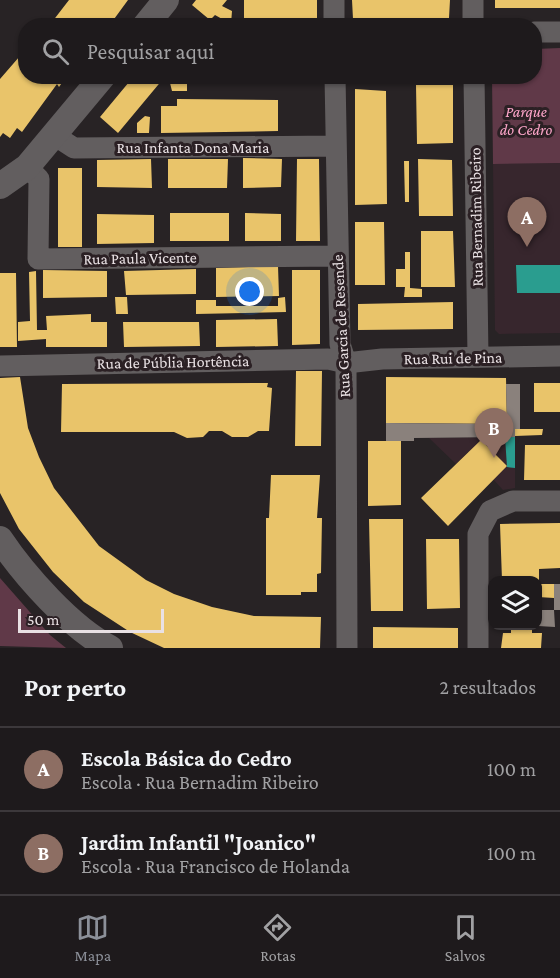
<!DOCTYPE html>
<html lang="pt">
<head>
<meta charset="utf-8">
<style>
  body { margin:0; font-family:"Crimson Pro",serif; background:#2b2729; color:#f1f3f6 }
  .controls { position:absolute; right:18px; bottom:18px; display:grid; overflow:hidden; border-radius:12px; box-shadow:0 2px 4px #0004 }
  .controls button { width:54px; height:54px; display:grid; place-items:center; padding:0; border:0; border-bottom:2px solid #3c383b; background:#1e1a1c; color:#f1f3f6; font:30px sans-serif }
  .scale { position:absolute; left:18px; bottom:15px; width:146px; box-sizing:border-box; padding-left:6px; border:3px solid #e9e1e4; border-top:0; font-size:16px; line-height:21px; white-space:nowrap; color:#e9e1e4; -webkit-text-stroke:4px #2b2024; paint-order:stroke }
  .you { position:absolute; left:250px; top:292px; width:21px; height:21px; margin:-15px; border:4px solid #fff; border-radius:50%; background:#1a73e8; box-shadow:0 0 0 9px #1a73e833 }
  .badge { display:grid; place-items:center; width:39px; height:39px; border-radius:50%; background:#8c9099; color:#fff; font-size:20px; font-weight:700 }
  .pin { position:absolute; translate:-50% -50px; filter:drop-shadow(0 2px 3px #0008) }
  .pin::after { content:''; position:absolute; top:32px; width:21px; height:18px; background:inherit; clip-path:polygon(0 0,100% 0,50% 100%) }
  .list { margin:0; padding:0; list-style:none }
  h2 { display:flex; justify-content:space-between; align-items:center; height:78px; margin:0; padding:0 24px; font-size:26px }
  h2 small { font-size:20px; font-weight:400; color:#a1a1a3 }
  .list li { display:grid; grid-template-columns:39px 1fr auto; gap:18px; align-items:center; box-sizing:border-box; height:84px; padding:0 24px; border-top:2px solid #3c383b }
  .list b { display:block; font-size:22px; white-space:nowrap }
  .list p { margin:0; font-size:20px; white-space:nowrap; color:#a1a1a3 }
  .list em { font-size:20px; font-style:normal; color:#a1a1a3 }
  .icon { flex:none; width:33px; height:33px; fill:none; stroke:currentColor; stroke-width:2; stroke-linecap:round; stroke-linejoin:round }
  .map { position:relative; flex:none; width:560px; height:648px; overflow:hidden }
  .search { position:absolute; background:#1e1a1c; box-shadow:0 2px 4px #0004; left:18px; right:18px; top:18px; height:66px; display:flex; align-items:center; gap:15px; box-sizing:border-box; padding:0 21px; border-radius:24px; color:#a1a1a3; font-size:22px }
  .sheet { height:246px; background:#1e1a1c }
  nav { display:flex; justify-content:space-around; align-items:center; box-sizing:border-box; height:84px; border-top:2px solid #3c383b; background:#1e1a1c; font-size:16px; color:#a1a1a3 }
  nav a { display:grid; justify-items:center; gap:3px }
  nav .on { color:#8c9099 }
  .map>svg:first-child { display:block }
  .built { fill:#37262d }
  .green { fill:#603948 }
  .homes { fill:#e9c46a }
  .schools { fill:#2a9d8f }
  .industry { fill:#8a817c }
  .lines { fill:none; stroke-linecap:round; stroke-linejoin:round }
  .minor { stroke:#625e5f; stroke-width:21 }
  .tertiary { stroke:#625e5f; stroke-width:26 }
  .labels { text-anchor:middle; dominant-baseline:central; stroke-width:6; stroke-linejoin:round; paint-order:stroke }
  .park-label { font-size:16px; font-style:italic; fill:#fda5c9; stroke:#2b2024 }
  .street-label { font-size:16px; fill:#e9e1e4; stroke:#2b2024 }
</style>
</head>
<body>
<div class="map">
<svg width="560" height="648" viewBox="0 0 560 648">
  <rect width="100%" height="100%" fill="#282325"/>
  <path class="built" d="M560 163V333L499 334 495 330 493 164Z
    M515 437V488L503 490 468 452 456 464 429 438Z"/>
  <path class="green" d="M560 48V163L493 164 492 77 534 76 535 49Z
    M0 578 50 635 66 648 0 646Z"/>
  <path class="homes" d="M69 0H128L109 26H44L49 19 52 22Z
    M196 0H227L222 6 232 11 231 24 215 15 210 20 192 5Z
    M244 0H317V19L244 20Z
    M352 0H450L449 18 353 19Z
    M495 0H560V8H495Z
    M26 49V76H67L59 87 57 84 22 132 17 128 10 138 3 133 0 137V79Z
    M134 76H187V91H172L170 83 163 79 118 133 100 117Z
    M197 76H245V78H197Z
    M355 76H379V81L355 82Z
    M416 85H453V143L417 144Z
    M355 89 386 91 387 204 355 205Z
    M177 99 278 100V131L161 133V106H177Z
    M145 116 150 117 149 133H137V123Z
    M243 158 282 159 281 187 243 188Z
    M151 159 152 188 97 187V160Z
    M168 159H228L227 188H168Z
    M297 159H319L320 241H296Z
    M418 159 452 160 453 216H419Z
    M404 161H409V202H405Z
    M58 168H82V247H58Z
    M170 213H229V241H170Z
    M245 213 281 214V241H245Z
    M97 214 154 215V243L97 244Z
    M355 222H384L385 285H355Z
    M421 231H453L455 287H421Z
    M405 252H410V288L422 289V297H404L405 287H396V269H405Z
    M278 266 279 296 216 297V268Z
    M196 269V294L126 295 124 271Z
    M43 270 107 271V297L43 298Z
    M292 270H320V344L292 345Z
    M36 271 37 330H47L46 316 91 314V322H107V347H46V339L18 341V322L30 321 29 272Z
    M0 273H16L17 347H0Z
    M115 297H127L128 314H116Z
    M285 297 286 312 196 314V300H216V306H278V298Z
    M453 302V329L358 330V304Z
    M277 319 278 346 216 347V320Z
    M123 322H199L200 346 124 347Z
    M296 371H322L321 446H295Z
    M20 377 28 428 39 457 54 488 99 546 146 580 174 594 212 607 254 616 321 617 320 648H164L130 632 84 602 53 572 19 529 0 493V378Z
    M386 377 506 378 507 424 386 423Z
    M268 383 267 387 272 388 269 431H258L248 437H232L222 431H209L203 437 187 438 174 432H61L62 384Z
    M534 383H560V412H534Z
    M515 429H543L542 435 515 436Z
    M481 440 507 466 448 526 421 498Z
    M368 441H401V505L368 506Z
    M525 445H560V480H524Z
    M271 475H320L317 518H322L321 573 317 574V592H301V595H266V518H269Z
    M369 519H403V611H371Z
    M560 523V568L539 569V580H502L500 524Z
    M426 539H459L460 608 427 609Z
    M538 584H554V598L538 597Z
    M373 627 458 628V648H373Z
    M511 628H532V633H542L541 648H501L503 633H511Z"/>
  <path class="schools" d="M516 265H560V293H517Z
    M505 437H515V468L507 467Z"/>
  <path class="industry" d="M506 384H520V429H515V437L414 438V441H386V423L507 424Z
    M554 584H560V610H554Z
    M538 610H554L555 627 538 626Z"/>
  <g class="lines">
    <path class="minor" d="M334 0V26
      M473 0V26
      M534 32H560
      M335 76 340 344 346 363 347 648
      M474 76 478 357
      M54 135 74 148 336 146
      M27 167 39 179 38 259 338 256
      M0 366 328 359 346 363 382 359 560 356
      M478 648V534L490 511 513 501H560"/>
    <path class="tertiary" d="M145 26 166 0
      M0 186 27 167 103 76
      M0 539C24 575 71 628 110 648"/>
  </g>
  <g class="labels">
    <g class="park-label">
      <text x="526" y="111">Parque<tspan x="526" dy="18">do Cedro</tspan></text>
    </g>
    <g class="street-label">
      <text x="193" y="147">Rua Infanta Dona Maria</text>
      <text transform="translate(476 217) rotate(-91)">Rua Bernadim Ribeiro</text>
      <text transform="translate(140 258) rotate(-1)">Rua Paula Vicente</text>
      <text transform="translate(341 326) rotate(-93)">Rua Garcia de Resende</text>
      <text transform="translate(453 358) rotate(-1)">Rua Rui de Pina</text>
      <text transform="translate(173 362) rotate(-1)">Rua de Públia Hortência</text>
    </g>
  </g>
</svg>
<div class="controls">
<button><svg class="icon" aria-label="layers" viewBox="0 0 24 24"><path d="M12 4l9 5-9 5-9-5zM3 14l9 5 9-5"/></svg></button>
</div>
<div class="scale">50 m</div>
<div class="you"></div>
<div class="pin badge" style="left:527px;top:247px;background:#8d6e63">A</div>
<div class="pin badge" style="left:494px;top:458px;background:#8d6e63">B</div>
<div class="search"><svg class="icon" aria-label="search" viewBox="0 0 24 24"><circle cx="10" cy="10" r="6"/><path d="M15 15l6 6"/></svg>Pesquisar aqui</div>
</div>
<section class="sheet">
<h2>Por perto<small>2 resultados</small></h2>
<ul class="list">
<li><span class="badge" style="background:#8d6e63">A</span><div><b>Escola Básica do Cedro</b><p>Escola · Rua Bernadim Ribeiro</p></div><em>100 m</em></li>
<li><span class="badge" style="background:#8d6e63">B</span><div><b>Jardim Infantil &quot;Joanico&quot;</b><p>Escola · Rua Francisco de Holanda</p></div><em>100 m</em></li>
</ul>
</section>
<nav>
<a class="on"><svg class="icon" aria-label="map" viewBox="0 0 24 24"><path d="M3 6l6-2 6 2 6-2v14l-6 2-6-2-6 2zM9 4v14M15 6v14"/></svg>Mapa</a>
<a><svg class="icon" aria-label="directions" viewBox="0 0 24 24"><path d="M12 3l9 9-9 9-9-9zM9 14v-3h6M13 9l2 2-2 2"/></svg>Rotas</a>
<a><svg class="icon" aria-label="saved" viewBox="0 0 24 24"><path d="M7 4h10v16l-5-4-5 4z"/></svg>Salvos</a>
</nav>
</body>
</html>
